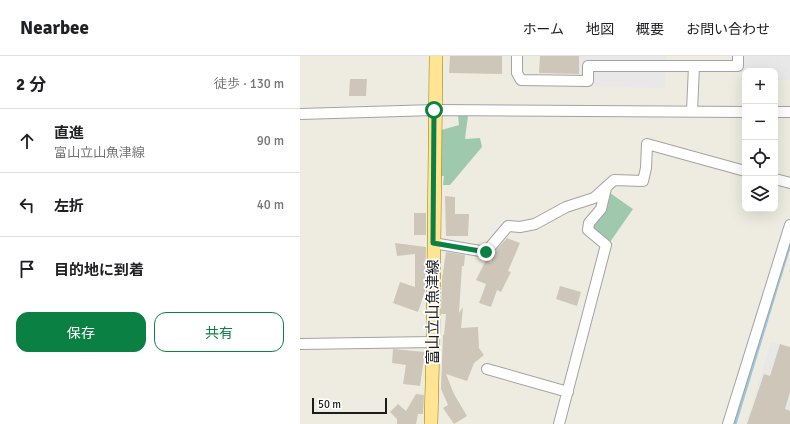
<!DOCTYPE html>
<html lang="ja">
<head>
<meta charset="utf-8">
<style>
  body { margin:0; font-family:Signika,"Noto Sans JP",sans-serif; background:#f2f2f2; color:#202124 }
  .controls { position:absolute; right:12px; top:12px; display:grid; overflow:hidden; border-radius:8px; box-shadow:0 4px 16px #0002 }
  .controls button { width:36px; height:36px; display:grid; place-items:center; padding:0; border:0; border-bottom:1px solid #e0e0e0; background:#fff; color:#202124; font:20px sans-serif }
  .scale { position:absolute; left:12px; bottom:10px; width:75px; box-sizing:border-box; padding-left:4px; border:2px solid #1c1c1c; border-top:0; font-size:11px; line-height:14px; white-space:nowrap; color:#1c1c1c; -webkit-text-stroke:3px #fff; paint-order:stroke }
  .stop { position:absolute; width:12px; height:12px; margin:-9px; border:3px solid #0b8043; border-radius:50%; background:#fff }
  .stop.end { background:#0b8043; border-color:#fff; box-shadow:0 1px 4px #0008 }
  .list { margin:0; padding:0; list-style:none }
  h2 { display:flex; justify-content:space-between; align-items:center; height:52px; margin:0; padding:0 16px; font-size:17px }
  h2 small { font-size:13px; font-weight:400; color:#757577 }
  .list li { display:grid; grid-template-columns:26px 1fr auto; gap:12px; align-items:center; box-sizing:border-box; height:64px; padding:0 16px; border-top:1px solid #e0e0e0 }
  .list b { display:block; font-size:15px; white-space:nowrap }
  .list p { margin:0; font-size:13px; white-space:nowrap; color:#757577 }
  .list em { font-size:13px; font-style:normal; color:#757577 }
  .actions { display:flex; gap:8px; padding:12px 16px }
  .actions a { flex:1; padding:9px 0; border:1px solid #0b8043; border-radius:12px; text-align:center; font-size:14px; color:#0b8043 }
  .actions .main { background:#0b8043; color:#fff }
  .icon { flex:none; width:22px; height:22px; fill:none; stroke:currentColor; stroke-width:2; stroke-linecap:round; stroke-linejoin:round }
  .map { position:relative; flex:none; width:490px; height:368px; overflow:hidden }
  header { display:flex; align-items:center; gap:24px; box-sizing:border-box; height:56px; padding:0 20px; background:#fff; border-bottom:1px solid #e0e0e0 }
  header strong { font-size:19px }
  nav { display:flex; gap:22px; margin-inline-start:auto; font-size:14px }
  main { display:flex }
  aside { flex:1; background:#fff }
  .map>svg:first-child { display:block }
  .cemetery { fill:#9fc9ad }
  .parking { fill:#e8e8e8 }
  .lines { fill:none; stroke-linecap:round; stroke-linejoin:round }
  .stream { stroke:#9cc5e0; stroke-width:3 }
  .building { fill:#cec6b9 }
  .minor-casing { stroke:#a3a3a3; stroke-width:12 }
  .major-casing { stroke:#937c00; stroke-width:14 }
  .minor { stroke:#fff; stroke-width:10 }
  .major { stroke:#ffe494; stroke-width:13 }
  .route { stroke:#0b8043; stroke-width:5 }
  .labels { text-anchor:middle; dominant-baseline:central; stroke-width:3.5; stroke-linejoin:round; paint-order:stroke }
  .street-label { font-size:15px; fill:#1c1c1c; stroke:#fff }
</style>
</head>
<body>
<header>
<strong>Nearbee</strong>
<nav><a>ホーム</a><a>地図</a><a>概要</a><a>お問い合わせ</a></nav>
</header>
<main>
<aside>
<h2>2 分<small>徒歩 · 130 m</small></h2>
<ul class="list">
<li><svg class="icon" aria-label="ahead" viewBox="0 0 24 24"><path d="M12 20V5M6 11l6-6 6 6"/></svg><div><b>直進</b><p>富山立山魚津線</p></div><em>90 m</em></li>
<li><svg class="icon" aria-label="left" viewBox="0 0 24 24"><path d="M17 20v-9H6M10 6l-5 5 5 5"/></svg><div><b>左折</b></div><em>40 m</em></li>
<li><svg class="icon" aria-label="arrive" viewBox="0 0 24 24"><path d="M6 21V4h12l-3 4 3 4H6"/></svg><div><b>目的地に到着</b></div></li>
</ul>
<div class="actions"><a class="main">保存</a><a>共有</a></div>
</aside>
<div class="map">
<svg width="490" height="368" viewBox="0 0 490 368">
  <rect width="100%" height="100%" fill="#eeece0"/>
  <path class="cemetery" d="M158 60H168L165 83 180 82 182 91 150 129H143L144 120H138V75L159 69Z
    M310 137 333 153 310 186 294 175 292 171 305 154Z"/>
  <path class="parking" d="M279 0H366L365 32 292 31 279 33Z
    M443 0H490V24H475V15H445V24H442Z
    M471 286 490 291V368H446Z"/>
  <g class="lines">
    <path class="stream" d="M435 368 490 188"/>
  </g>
  <path class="building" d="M150 0H202V18L149 17Z
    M240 0H279V18L239 17Z
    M50 23H67L66 40H49Z
    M145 140 155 141V158H169L168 180H146Z
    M114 157H126V179H114Z
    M207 182 220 187 208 215 211 216 201 236 197 234 191 251 179 247 186 228 176 224 186 204 191 206 196 194Z
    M95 187 126 191 125 235 118 256 93 247 100 226 115 231V198L97 200Z
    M146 196 165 199 164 210H162L159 257 163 251 161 272 178 271 179 292 184 299 174 307 167 325 146 318 154 338 167 360 154 368 143 352 148 349 141 333 143 279H144L146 258H141L142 223Z
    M260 230 281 236 277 250 256 243Z
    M480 288 490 291V336L485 353 490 355V368H447L464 318 470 320Z
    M93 293 125 296 120 330 103 328 106 309 92 307Z
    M116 338 124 339 123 358H118L116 368H97V363L90 356 98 348 106 355Z"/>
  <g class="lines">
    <defs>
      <path id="minor" d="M217 0V17L221 24 288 25V10H438V0
        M392 55 394 10
        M475 56H490
        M0 58 135 54 445 56
        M475 123 490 127
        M133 187 186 196 208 170 220 171 235 168 266 151 294 142 314 124 343 125 346 112 347 88 445 115
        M0 288 133 286
        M187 313 268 336
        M259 368 306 189 288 174 289 167 301 153 306 132
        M428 368 490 169"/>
      <path id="major" d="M131 368 133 286 136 0"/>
    </defs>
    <use href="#minor" class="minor-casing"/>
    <use href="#major" class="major-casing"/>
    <use href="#minor" class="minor"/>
    <use href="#major" class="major"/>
  </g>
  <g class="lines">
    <path class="route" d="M134 54 133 187 186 196"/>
  </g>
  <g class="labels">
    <g class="street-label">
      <text transform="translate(133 256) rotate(-90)">富山立山魚津線</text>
    </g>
  </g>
</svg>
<div class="controls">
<button>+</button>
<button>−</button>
<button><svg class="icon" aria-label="locate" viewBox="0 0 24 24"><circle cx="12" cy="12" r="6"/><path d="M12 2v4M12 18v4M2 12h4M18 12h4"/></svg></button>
<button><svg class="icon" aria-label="layers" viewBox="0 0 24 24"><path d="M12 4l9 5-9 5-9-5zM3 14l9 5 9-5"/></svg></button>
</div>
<div class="scale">50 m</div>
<div class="stop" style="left:134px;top:54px"></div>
<div class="stop end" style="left:186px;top:196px"></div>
</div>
</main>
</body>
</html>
